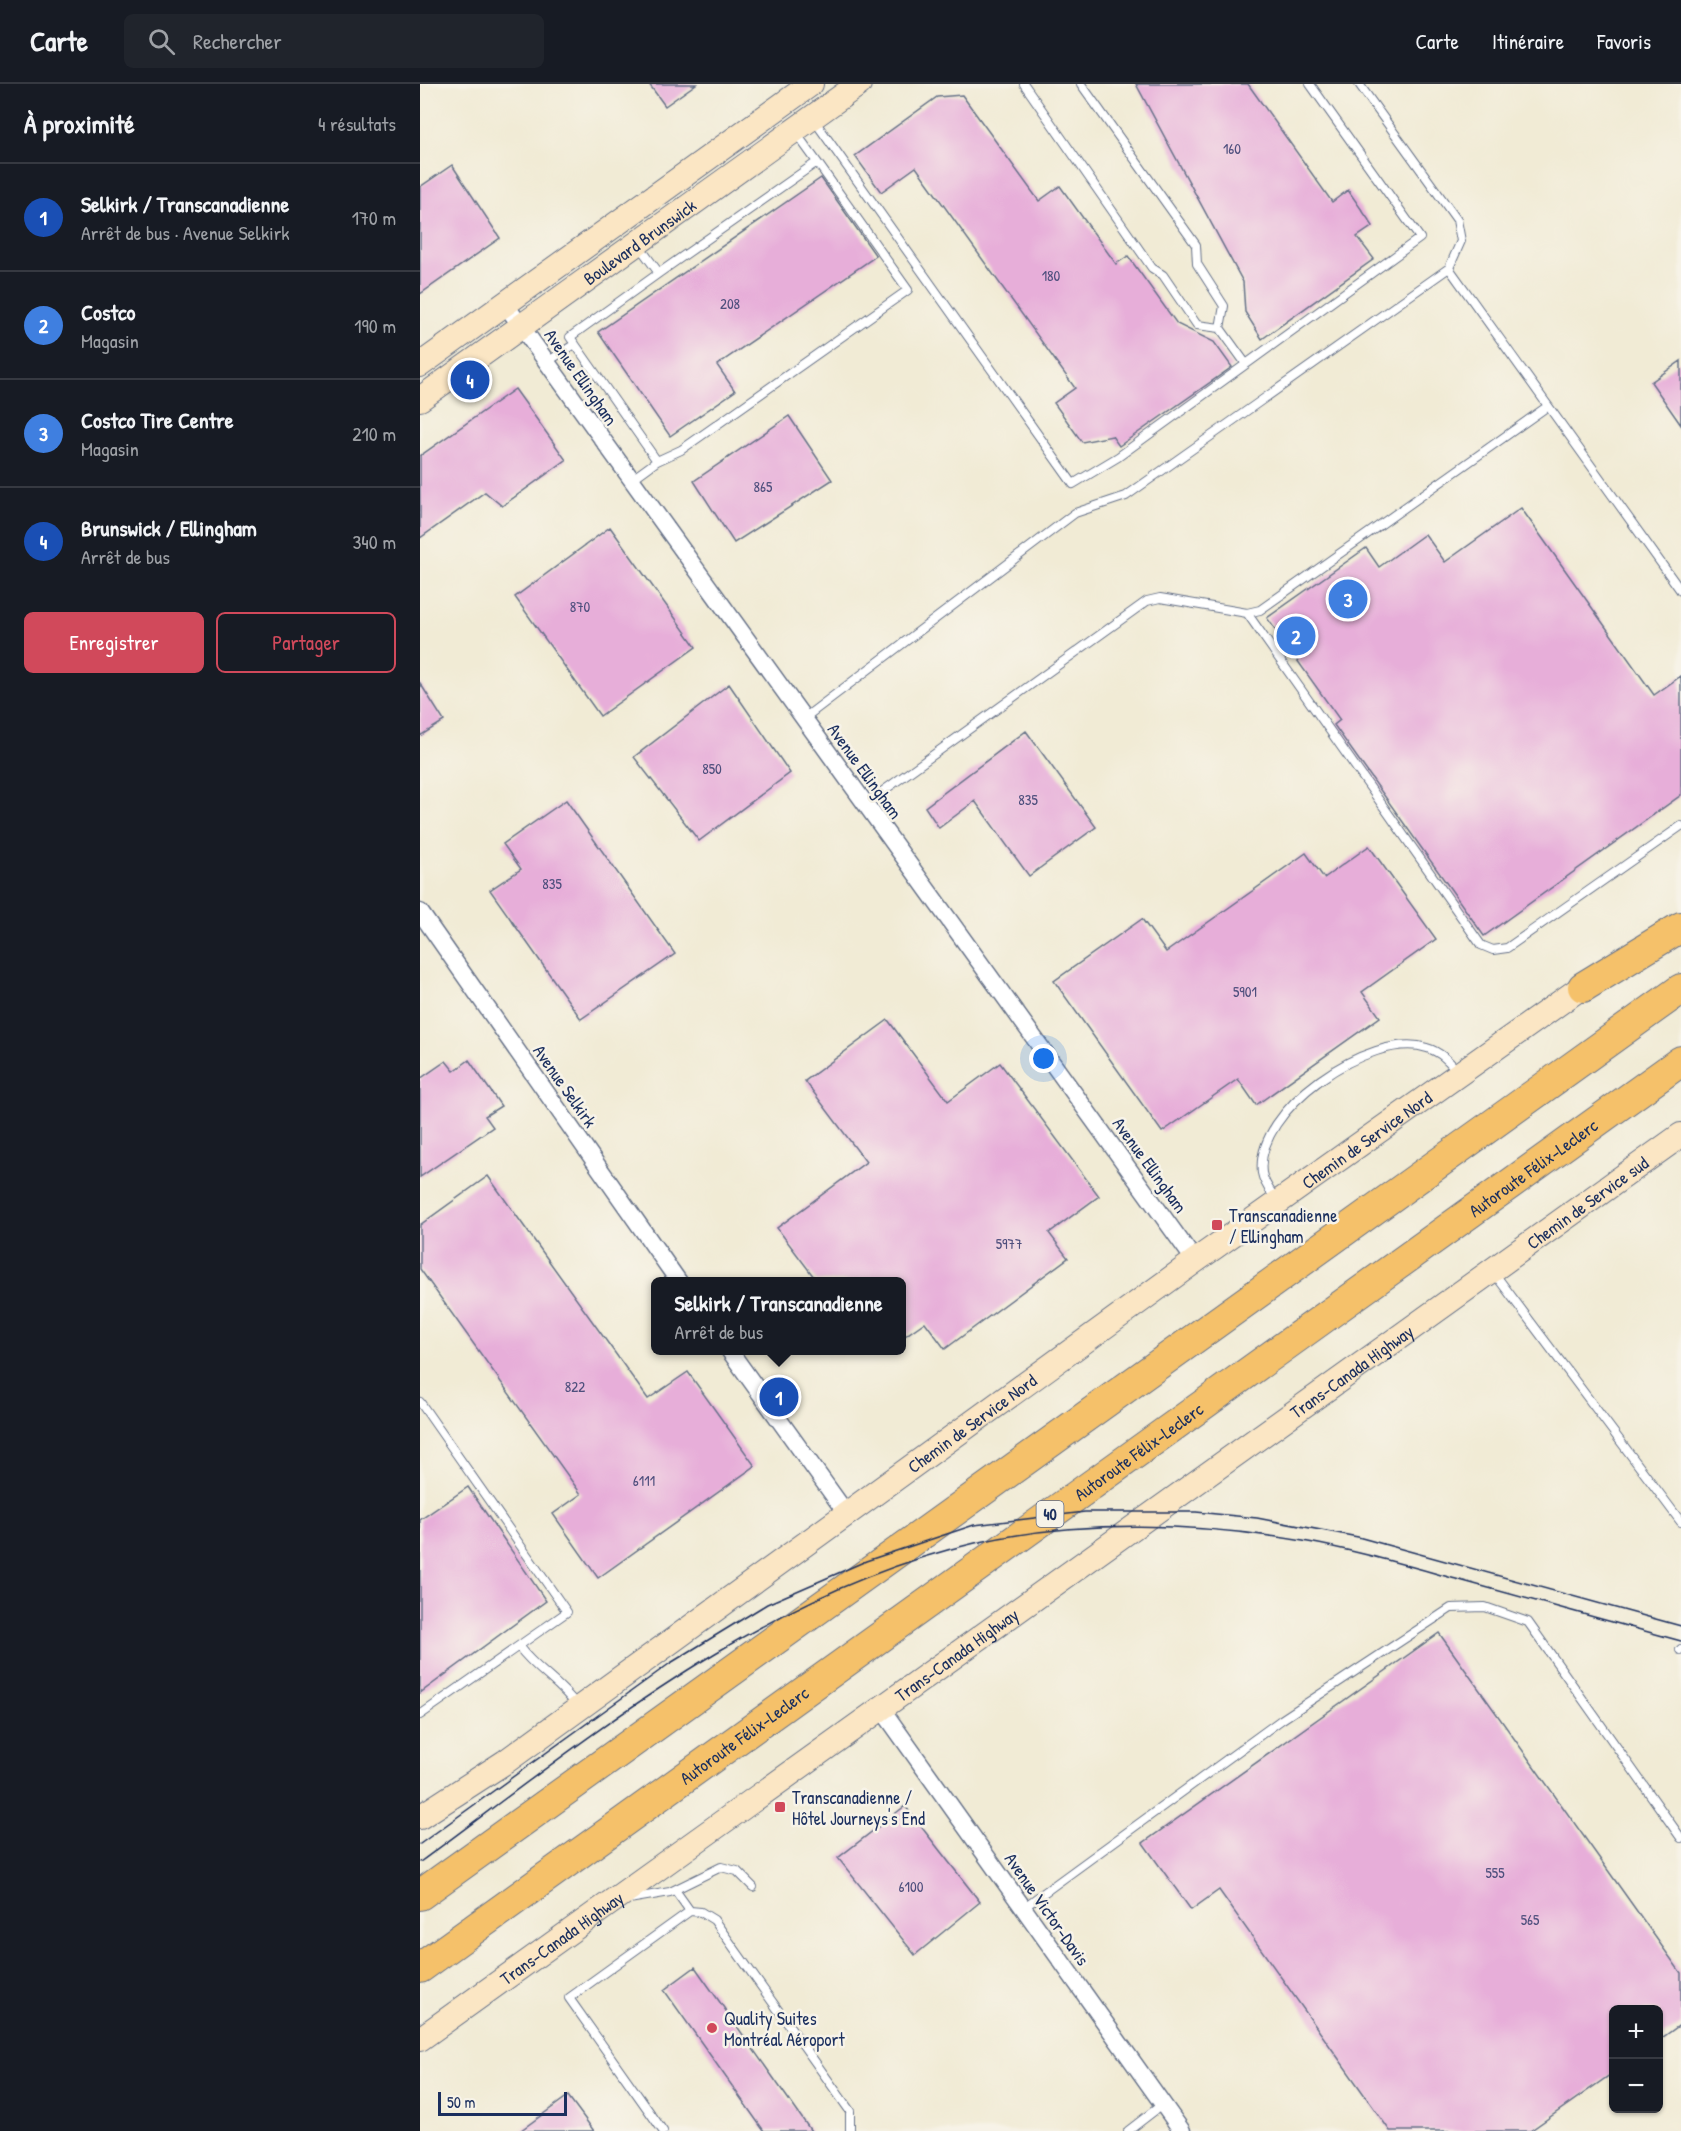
<!DOCTYPE html>
<html lang="fr">
<head>
<meta charset="utf-8">
<style>
  body { margin:0; font-family:"Patrick Hand",sans-serif; background:#20242c; color:#f1f3f6 }
  .controls { position:absolute; right:18px; bottom:18px; display:grid; overflow:hidden; border-radius:9px; box-shadow:0 2px 4px #0004 }
  .controls button { width:54px; height:54px; display:grid; place-items:center; padding:0; border:0; border-bottom:2px solid #363941; background:#171b24; color:#f1f3f6; font:30px sans-serif }
  .scale { position:absolute; left:18px; bottom:15px; width:129px; box-sizing:border-box; padding-left:6px; border:3px solid #1b2f5e; border-top:0; font-size:16px; line-height:21px; white-space:nowrap; color:#1b2f5e; -webkit-text-stroke:4px #f7f3e8; paint-order:stroke }
  .you { position:absolute; left:624px; top:975px; width:21px; height:21px; margin:-15px; border:4px solid #fff; border-radius:50%; background:#1a73e8; box-shadow:0 0 0 9px #1a73e833 }
  .badge { display:grid; place-items:center; width:39px; height:39px; border-radius:50%; background:#d1495b; color:#fff; font-size:20px; font-weight:700 }
  .pin { position:absolute; translate:-50% -50%; border:3px solid #fff; box-shadow:0 2px 6px #0006 }
  .popup { position:absolute; left:231px; top:1193px; width:255px; height:78px; box-sizing:border-box; display:grid; place-content:center; border-radius:9px; background:#171b24; filter:drop-shadow(0 2px 4px #0005); font-size:20px; white-space:nowrap; color:#9ea1a6 }
  .popup b { font-size:22px; color:#f1f3f6 }
  .popup::after { content:''; position:absolute; left:50%; top:100%; margin-left:-12px; border:12px solid transparent; border-top-color:#171b24 }
  .list { margin:0; padding:0; list-style:none }
  h2 { display:flex; justify-content:space-between; align-items:center; height:78px; margin:0; padding:0 24px; font-size:26px }
  h2 small { font-size:20px; font-weight:400; color:#9ea1a6 }
  .list li { display:grid; grid-template-columns:39px 1fr auto; gap:18px; align-items:center; box-sizing:border-box; height:108px; padding:0 24px; border-top:2px solid #363941 }
  .list b { display:block; font-size:22px; white-space:nowrap }
  .list p { margin:0; font-size:20px; white-space:nowrap; color:#9ea1a6 }
  .list em { font-size:20px; font-style:normal; color:#9ea1a6 }
  .actions { display:flex; gap:12px; padding:18px 24px }
  .actions a { flex:1; padding:14px 0; border:2px solid #d1495b; border-radius:9px; text-align:center; font-size:21px; color:#d1495b }
  .actions .main { background:#d1495b; color:#fff }
  .icon { flex:none; width:33px; height:33px; fill:none; stroke:currentColor; stroke-width:2; stroke-linecap:round; stroke-linejoin:round }
  .map { position:relative; flex:none; width:1261px; height:2047px; overflow:hidden }
  header { display:flex; align-items:center; gap:36px; box-sizing:border-box; height:84px; padding:0 30px; background:#171b24; border-bottom:2px solid #363941 }
  header strong { font-size:28px }
  nav { display:flex; gap:33px; margin-inline-start:auto; font-size:21px }
  .search { width:420px; height:54px; background:#20242c; display:flex; align-items:center; gap:15px; box-sizing:border-box; padding:0 21px; border-radius:9px; color:#9ea1a6; font-size:22px }
  main { display:flex }
  aside { flex:1; background:#171b24 }
  .map>svg:first-child { display:block }
  .building { fill:#e7aed9 }
  .lines { fill:none; stroke-linecap:round; stroke-linejoin:round }
  .lane-casing { stroke:#667188; stroke-width:10 }
  .street-casing { stroke:#667188; stroke-width:19 }
  .secondary-casing { stroke:#667188; stroke-width:26 }
  .highway-casing { stroke:#667188; stroke-width:32 }
  .lane { stroke:#fff; stroke-width:8 }
  .street { stroke:#fff; stroke-width:16 }
  .secondary { stroke:#fbe6c4; stroke-width:24 }
  .highway { stroke:#f5c16b; stroke-width:30 }
  .tram { stroke:#1b2f5e; stroke-width:1.5 }
  .poi-dot { fill:#d1495b; stroke:#f7f3e8; stroke-width:2 }
  .labels { text-anchor:middle; dominant-baseline:central; stroke-width:5; stroke-linejoin:round; paint-order:stroke }
  .number-label { font-size:15px; fill:#4e4f7d }
  .shield { fill:#f7f3e8; stroke:#5d6a87; stroke-width:1.5 }
  .shield-label { font-size:16px; font-weight:bold; fill:#1b2f5e }
  .street-label { font-size:18px; fill:#1b2f5e; stroke:#f7f3e8 }
  .poi-label { font-size:18px; fill:#1b2f5e; stroke:#f7f3e8; text-anchor:start }
</style>
</head>
<body>
<header>
<strong>Carte</strong>
<div class="search"><svg class="icon" aria-label="search" viewBox="0 0 24 24"><circle cx="10" cy="10" r="6"/><path d="M15 15l6 6"/></svg>Rechercher</div>
<nav><a>Carte</a><a>Itinéraire</a><a>Favoris</a></nav>
</header>
<main>
<aside>
<h2>À proximité<small>4 résultats</small></h2>
<ul class="list">
<li><span class="badge" style="background:#1a4fb4">1</span><div><b>Selkirk / Transcanadienne</b><p>Arrêt de bus · Avenue Selkirk</p></div><em>170 m</em></li>
<li><span class="badge" style="background:#3f7fe0">2</span><div><b>Costco</b><p>Magasin</p></div><em>190 m</em></li>
<li><span class="badge" style="background:#3f7fe0">3</span><div><b>Costco Tire Centre</b><p>Magasin</p></div><em>210 m</em></li>
<li><span class="badge" style="background:#1a4fb4">4</span><div><b>Brunswick / Ellingham</b><p>Arrêt de bus</p></div><em>340 m</em></li>
</ul>
<div class="actions"><a class="main">Enregistrer</a><a>Partager</a></div>
</aside>
<div class="map">
<svg width="1261" height="2047" viewBox="0 0 1261 2047">
  <rect width="100%" height="100%" fill="#f7f3e8"/>
  <filter id="ink" filterUnits="userSpaceOnUse"><feTurbulence type="fractalNoise" baseFrequency=".0167" numOctaves="2"/><feDisplacementMap in="SourceGraphic" scale="12" xChannelSelector="R" yChannelSelector="G"/><feConvolveMatrix kernelMatrix="1 2 1 2 8 2 1 2 1" color-interpolation-filters="sRGB"/></filter>
  <filter id="wash" filterUnits="userSpaceOnUse"><feTurbulence type="fractalNoise" baseFrequency=".008" numOctaves="4" result="noise"/><feDisplacementMap in="SourceGraphic" scale="24" xChannelSelector="R" yChannelSelector="G"/><feGaussianBlur stdDeviation="1.35" result="paint"/><feColorMatrix in="noise" values="0 0 0 0 0 0 0 0 0 0 0 0 0 0 0 0 0 1.4 0 .05"/><feComposite in="paint" operator="in"/></filter>
  <g filter="url(#wash)">
    <rect width="100%" height="100%" fill="#f1ebd5"/>
    <g id="blocks">
      <path class="building" d="M229 0H276L245 22Z
        M716 0H828L912 118 928 106 953 142 937 153 954 175 842 255 825 228 823 198Z
        M542 11 619 117 640 102 696 180 708 172 757 240 794 258 812 283 699 362 692 352 662 358 634 319 655 304 496 83 461 108 435 72 517 13Z
        M32 81 80 154 0 210V103Z
        M401 94 456 172 297 281 315 307 250 352 178 248Z
        M1261 277V341L1231 298Z
        M95 305 146 376 82 422 65 408 0 454V372Z
        M369 332 412 396 314 459 274 397Z
        M1101 424 1234 611 1261 592V711L1064 852 914 641 920 636 847 534 946 464 959 483 1005 450 1025 478Z
        M190 443 276 563 180 632 95 513Z
        M0 599 24 637 0 652Z
        M309 600 370 689 279 757 214 673Z
        M606 647 676 743 609 792 555 717 519 744 505 723Z
        M146 716 255 870 161 935 70 806 101 785 83 760Z
        M949 762 1016 855 942 908 960 933 836 1021 818 995 742 1048 634 897 722 835 746 868 886 769 904 794Z
        M468 936 528 1017 580 979 679 1112 629 1149 648 1174 525 1265 505 1238 482 1254V1197H397L357 1144 446 1078 385 997Z
        M49 976 81 1022 65 1032 73 1043 0 1093V995L26 977 34 987Z
        M68 1092 228 1315 268 1288 335 1382 178 1494 133 1430 161 1410 0 1185V1141Z
        M48 1403 126 1517 0 1609V1436Z
        M1019 1549 1261 1889V1940L1239 1956V1926H1194V1988L1110 2047H970L799 1806 771 1826 723 1759Z
        M485 1722 560 1818 495 1871 418 1774Z
        M275 1883 391 2047H344L244 1906Z
        M148 2012 174 2047H100Z"/>
    </g>
  </g>
  <g filter="url(#ink)">
    <use href="#blocks" fill-opacity="0" stroke="#667188" stroke-width="1.5"/>
    <g class="lines">
      <defs>
        <path id="lane" d="M604 0 732 184 743 191 777 241 800 244 804 222 777 180 776 161 661 0
          M939 0 1037 136 1041 157 1029 184 1261 507
          M394 36 653 400 698 373 1000 154 890 0
          M219 162 239 189 397 78 376 49
          M800 244 826 280
          M127 278 155 260
          M237 377 261 366 488 206 397 78
          M211 396 237 377 150 253 239 189
          M827 529 1061 861 1073 866 1087 864 1261 742
          M383 635 655 429 706 412 1029 184
          M445 720 727 517 740 514 827 529 840 526 1128 322
          M857 1117C851 1108 844 1100 842 1089 834 1026 950 946 1007 964 1021 968 1030 978 1039 989
          M1074 1189 1261 1438
          M0 1318 147 1528 0 1631
          M99 1563C117 1587 140 1598 158 1623
          M1260 1566 1261 1565
          M255 1806 270 1827
          M209 1815 250 1808 301 1783 317 1787 333 1803
          M603 1824 861 1636 1031 1524 1065 1523 1108 1538 1261 1754
          M243 2047 149 1914 270 1827 281 1828 294 1836 430 2027V2047
          M708 2047 743 2020"/>
        <path id="street" d="M85 220 775 1177
          M0 828 259 1198
          M309 1266 426 1429
          M461 1624 762 2047"/>
        <g id="secondary">
          <path d="M0 281 391 0"/>
          <path id="s1" d="M0 315 439 0"/>
          <path id="s2" d="M0 1733 85 1678 775 1177 1176 893"/>
          <path id="s3" d="M0 1955 1261 1051"/>
        </g>
        <g id="highway">
          <path d="M1163 903 1261 843"/>
          <path d="M0 1811 1261 905"/>
          <path id="s4" d="M0 1884 1261 977"/>
        </g>
      </defs>
      <use href="#lane" class="lane-casing"/>
      <use href="#street" class="street-casing"/>
      <use href="#secondary" class="secondary-casing"/>
      <use href="#highway" class="highway-casing"/>
      <use href="#lane" class="lane"/>
      <use href="#street" class="street"/>
      <use href="#secondary" class="secondary"/>
      <use href="#highway" class="highway"/>
      <path class="tram" d="M0 1760 249 1580 347 1520 446 1477 554 1441 665 1428H776L837 1434 938 1453 1261 1542
        M0 1778C171 1652 343 1508 555 1459 660 1435 777 1439 883 1457 934 1466 985 1481 1036 1495 1111 1516 1186 1536 1261 1557"/>
    </g>
  </g>
  <g class="poi-dot">
    <rect x="791" y="1135" width="12" height="12" rx="3"/>
    <rect x="354" y="1717" width="12" height="12" rx="3"/>
    <circle cx="292" cy="1944" r="6"/>
  </g>
  <g class="labels">
    <g class="number-label">
      <text x="812" y="64">160</text>
      <text x="631" y="191">180</text>
      <text x="310" y="219">208</text>
      <text x="343" y="402">865</text>
      <text x="160" y="522">870</text>
      <text x="292" y="684">850</text>
      <text x="608" y="715">835</text>
      <text x="132" y="799">835</text>
      <text x="825" y="907">5901</text>
      <text x="589" y="1159">5977</text>
      <text x="155" y="1302">822</text>
      <text x="224" y="1396">6111</text>
      <text x="1075" y="1788">555</text>
      <text x="491" y="1802">6100</text>
      <text x="1110" y="1835">565</text>
    </g>
    <rect class="shield" x="616.5" y="1417" width="27" height="26" rx="4.5"/>
    <g class="shield-label">
      <text x="630" y="1430">40</text>
    </g>
    <g class="street-label">
      <text stroke="none"><textPath href="#s1" startOffset="270">Boulevard Brunswick</textPath></text>
      <text transform="translate(161 293) rotate(55)">Avenue Ellingham</text>
      <text transform="translate(445 687) rotate(54)">Avenue Ellingham</text>
      <text transform="translate(145 1002) rotate(55)">Avenue Selkirk</text>
      <text stroke="none"><textPath href="#s2" startOffset="1164">Chemin de Service Nord</textPath></text>
      <text transform="translate(730 1081) rotate(54)">Avenue Ellingham</text>
      <text stroke="none"><textPath href="#s4" startOffset="1371">Autoroute Félix-Leclerc</textPath></text>
      <text stroke="none"><textPath href="#s3" startOffset="1436">Chemin de Service sud</textPath></text>
      <text stroke="none"><textPath href="#s3" startOffset="1146">Trans-Canada Highway</textPath></text>
      <text stroke="none"><textPath href="#s2" startOffset="678">Chemin de Service Nord</textPath></text>
      <text stroke="none"><textPath href="#s4" startOffset="885">Autoroute Félix-Leclerc</textPath></text>
      <text stroke="none"><textPath href="#s3" startOffset="660">Trans-Canada Highway</textPath></text>
      <text stroke="none"><textPath href="#s4" startOffset="399">Autoroute Félix-Leclerc</textPath></text>
      <text transform="translate(627 1825) rotate(55)">Avenue Victor-Davis</text>
      <text stroke="none"><textPath href="#s3" startOffset="174">Trans-Canada Highway</textPath></text>
    </g>
    <g class="poi-label">
      <text x="809" y="1131">Transcanadienne<tspan x="809" dy="21">/ Ellingham</tspan></text>
      <text x="372" y="1713">Transcanadienne /<tspan x="372" dy="21">Hôtel Journeys's End</tspan></text>
      <text x="304" y="1934">Quality Suites<tspan x="304" dy="21">Montréal Aéroport</tspan></text>
    </g>
  </g>
</svg>
<div class="controls">
<button>+</button>
<button>−</button>
</div>
<div class="scale">50 m</div>
<div class="you"></div>
<div class="pin badge" style="left:359px;top:1313px;background:#1a4fb4">1</div>
<div class="popup"><b>Selkirk / Transcanadienne</b>Arrêt de bus</div>
<div class="pin badge" style="left:876px;top:552px;background:#3f7fe0">2</div>
<div class="pin badge" style="left:928px;top:515px;background:#3f7fe0">3</div>
<div class="pin badge" style="left:50px;top:296px;background:#1a4fb4">4</div>
</div>
</main>
</body>
</html>
